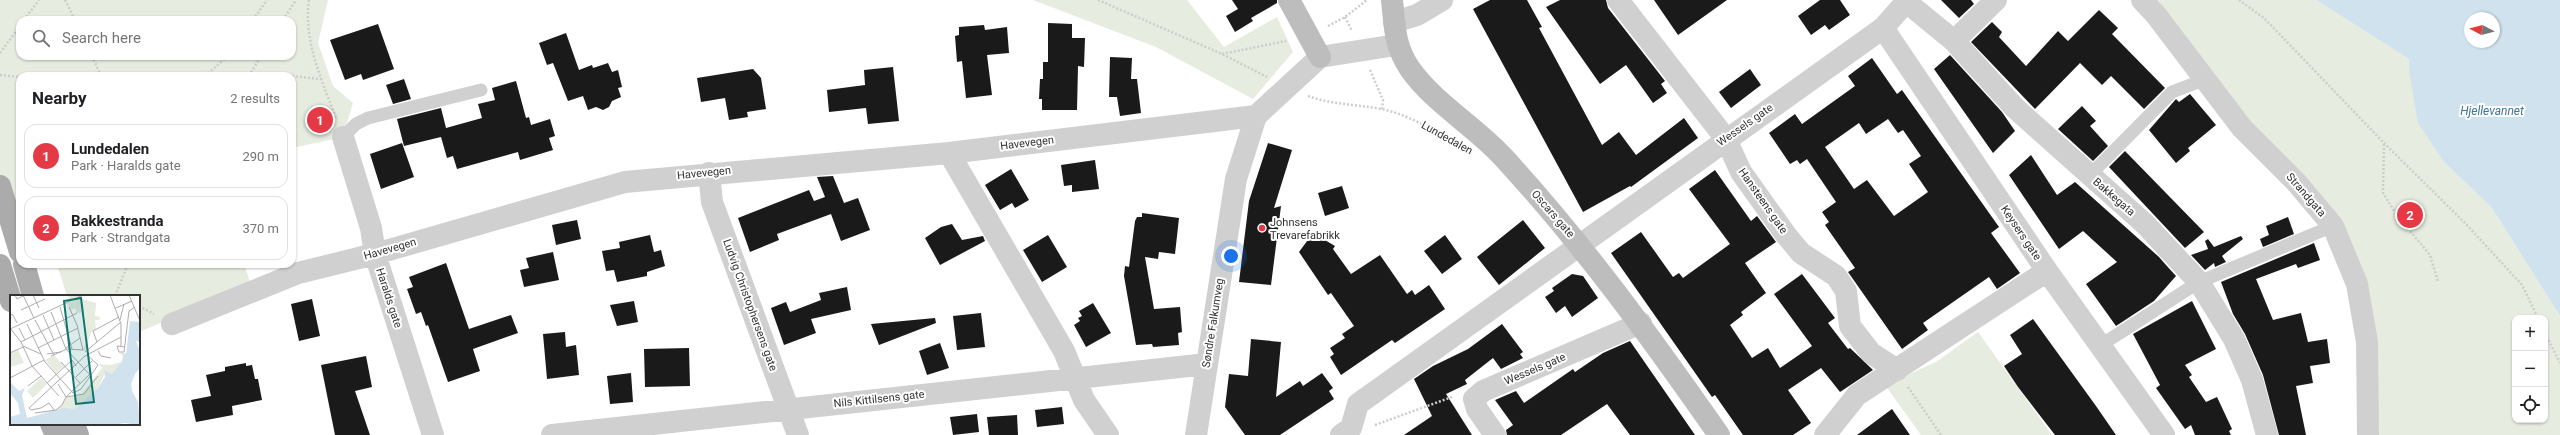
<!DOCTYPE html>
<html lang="en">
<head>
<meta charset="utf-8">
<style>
  body { margin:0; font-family:Roboto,sans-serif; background:#f2f2f2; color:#202124 }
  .controls { position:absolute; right:12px; bottom:12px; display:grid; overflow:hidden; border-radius:8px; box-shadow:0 1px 3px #0004 }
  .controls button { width:36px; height:36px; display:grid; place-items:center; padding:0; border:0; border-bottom:1px solid #e0e0e0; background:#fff; color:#202124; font:20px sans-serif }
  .compass { position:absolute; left:2464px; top:12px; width:36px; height:36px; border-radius:50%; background:#fff; box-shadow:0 1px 3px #0004; rotate:277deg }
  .you { position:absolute; left:1231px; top:256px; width:14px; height:14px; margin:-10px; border:3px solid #fff; border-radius:50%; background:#1a73e8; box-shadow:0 0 0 6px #1a73e833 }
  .badge { display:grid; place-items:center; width:26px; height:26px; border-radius:50%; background:#e63946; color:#fff; font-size:13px; font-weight:700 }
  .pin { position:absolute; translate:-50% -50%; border:2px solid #fff; box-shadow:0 1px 4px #0006 }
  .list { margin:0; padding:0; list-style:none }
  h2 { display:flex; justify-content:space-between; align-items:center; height:52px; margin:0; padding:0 16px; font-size:17px }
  h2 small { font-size:13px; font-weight:400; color:#757577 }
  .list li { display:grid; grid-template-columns:26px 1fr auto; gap:12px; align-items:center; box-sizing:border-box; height:64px; margin:0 8px 8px; padding:0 8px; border:1px solid #e0e0e0; border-radius:12px }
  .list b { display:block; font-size:15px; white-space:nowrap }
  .list p { margin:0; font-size:13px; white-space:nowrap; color:#757577 }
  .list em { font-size:13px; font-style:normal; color:#757577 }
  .icon { flex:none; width:22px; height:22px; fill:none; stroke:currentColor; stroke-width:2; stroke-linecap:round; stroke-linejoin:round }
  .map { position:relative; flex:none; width:2560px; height:435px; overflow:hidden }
  .search { position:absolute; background:#fff; box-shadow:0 1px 3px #0004; left:16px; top:16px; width:280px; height:44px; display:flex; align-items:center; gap:10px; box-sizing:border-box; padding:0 14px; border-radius:12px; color:#757577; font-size:15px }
  .panel { position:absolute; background:#fff; box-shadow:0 1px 3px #0004; left:16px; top:72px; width:280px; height:196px; border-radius:12px }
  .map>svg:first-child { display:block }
  .green { fill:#e6ecdf; fill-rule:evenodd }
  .water { fill:#cfe2ee; fill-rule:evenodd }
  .building { fill:#1a1a1a; fill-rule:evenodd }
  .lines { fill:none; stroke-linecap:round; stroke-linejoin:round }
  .path { stroke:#cdcdcd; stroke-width:2.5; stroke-dasharray:2 2; stroke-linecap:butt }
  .lane { stroke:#d0d0d0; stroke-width:13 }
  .street { stroke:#d0d0d0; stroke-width:22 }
  .secondary { stroke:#bdbdbd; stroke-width:22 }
  .primary { stroke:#ababab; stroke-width:22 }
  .poi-dot { fill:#e63946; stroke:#fff; stroke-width:1.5 }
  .labels { text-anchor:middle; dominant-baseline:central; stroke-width:4; stroke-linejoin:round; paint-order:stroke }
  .street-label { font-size:11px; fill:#333; stroke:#fff }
  .poi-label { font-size:11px; fill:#333; stroke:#fff; text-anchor:start }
  .water-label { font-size:12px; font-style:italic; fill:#3f7597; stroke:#fff }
  .inset-road { fill:none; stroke:#adadad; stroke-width:1 }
  .view { fill:#0f766e; fill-opacity:0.15; stroke:#0f766e; stroke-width:2 }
  .inset-edge { fill:none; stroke:#333; stroke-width:2 }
</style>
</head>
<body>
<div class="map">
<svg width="2560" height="435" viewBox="0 0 2560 435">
  <rect width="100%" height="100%" fill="#fff"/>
  <path class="green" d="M0 0H328L318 43 333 86 353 103 343 137 292 148V76H20V206L0 213ZM20 20H292V56H20Z
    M1033 0H1187L1224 47 1277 17 1293 52 1253 99 1156 47Z
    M2142 0H2316L2409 59V71L2444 162 2492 208 2560 316V435H2368L2367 342 2333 226ZM2515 318H2545V420H2515Z
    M57 264H244L251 285 139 332V296H67Z
    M1978 332 2052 435H1921L1885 385 1936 362Z"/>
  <path class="water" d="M2316 0H2560V316L2492 208 2444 162 2418 123 2409 71V59ZM2470 18H2494V42H2470Z"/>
  <path class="building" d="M1232 0H1277V3L1251 18 1253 21 1235 32 1226 16 1238 9Z
    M1490 0H1527L1542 27 1539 28 1602 145 1619 132 1636 155 1684 118 1698 138 1631 187 1630 186 1583 212 1473 9Z
    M1560 0H1606L1608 8 1665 81 1661 84 1667 93 1653 103 1626 65 1600 84 1546 7Z
    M1654 0H1727L1678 35Z
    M1820 0H1840L1850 15 1829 30 1825 25 1811 35 1798 16Z
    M1941 0H1971L1974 4 1959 18Z
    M2099 10 2118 28 2112 34 2165 88 2144 109 2111 76 2102 85 2080 63 2035 109 1971 42 1992 22 2002 32 1999 37 2026 66 2058 31 2068 41Z
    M1048 23 1072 24V38H1085L1084 67 1078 66 1077 110H1042V99H1039L1040 79H1043V62H1048Z
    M378 24 394 69 363 80 361 74 345 80 330 40Z
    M984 25 985 30 1007 27 1009 53 987 55 992 95 966 98 962 61 957 62 955 36 959 35V27Z
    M566 33 579 70 592 65 593 68 608 63 612 72 618 70 622 87 618 88 621 97 612 101 609 107 603 110 596 107 588 110 583 96 568 101 553 63 547 65 539 43Z
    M1950 55 2002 112 2015 131 1993 153 1934 69Z
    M1110 57 1132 58 1131 79H1137L1141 113 1120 116 1117 97H1109Z
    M1872 58 1897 94 1902 90 1999 227 1991 233 2020 273 1997 289 1989 277 1923 323 1928 330 1902 349 1848 272 1855 268 1825 225 1829 222 1822 212 1836 202 1807 159 1800 164 1797 160 1790 164 1769 133 1795 114 1802 124 1855 86 1848 76ZM1888 119 1898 133 1903 130 1921 156 1909 164 1928 192 1894 216 1867 180 1854 189 1825 147 1859 123 1866 134Z
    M893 67 899 121 868 124 866 108 829 112 827 90 865 85 864 70Z
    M753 69 761 78 766 109 747 112 748 117 729 120 725 98 701 102 697 78Z
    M1750 69 1761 85 1731 108 1719 92Z
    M404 79 411 99 393 104 386 85Z
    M516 81 526 118 529 117 531 125 550 119 555 136 549 138 553 150 520 160 518 152 457 169 453 156 447 158 441 137 404 146 397 119 441 108 446 128 482 118 478 104 495 100 492 88Z
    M2190 94 2216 125 2188 148 2190 151 2176 163 2149 130 2176 99 2179 102Z
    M2082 106 2096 121 2090 126 2108 146 2093 161 2058 129Z
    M402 143 414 177 381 189 370 154Z
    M1268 143 1292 150 1274 208 1281 206 1271 285 1239 282 1249 201Z
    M2125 151 2204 232 2185 248 2109 167Z
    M2031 155 2057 195 2075 182 2159 257 2166 265 2164 266 2166 265 2176 276 2154 301 2116 326 2086 284 2117 262 2083 231 2059 249 2009 175Z
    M1095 160 1099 189 1072 192V185L1064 186 1061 165Z
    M1011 169 1029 200 1015 208 1012 203 1000 210 985 185Z
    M1715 170 1751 221 1757 216 1776 242 1745 263 1766 293 1741 312 1743 315 1730 325 1752 358 1768 348 1780 368 1812 346 1774 294 1802 274 1835 318 1828 323 1848 349 1850 348 1873 370 1840 392 1821 368 1788 390 1811 423 1793 435H1743L1715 395 1712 397 1611 253 1641 232 1673 277 1679 273 1683 278 1730 244 1689 189Z
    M833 176 844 203 858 198 870 230 841 241 831 214 777 234 779 240 750 252 738 218 809 190 814 201 825 197 817 177Z
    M1342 186 1349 208 1325 216 1318 193Z
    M1142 213 1179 218 1175 254 1159 252 1158 259 1145 257 1154 309 1180 307 1182 332 1178 333 1179 345 1153 347 1152 344 1136 345 1124 276 1125 266 1129 267 1135 221 1137 217H1142Z
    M2288 217 2294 234 2263 247 2260 239 2269 235 2266 226Z
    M577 220 581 239 556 245 552 225Z
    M1523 220 1545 248 1499 285 1477 257Z
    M952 224 962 240 983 236 985 241 940 265 925 238 941 227Z
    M1313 233 1335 246 1333 249 1351 274 1380 255 1407 294 1412 290 1415 295 1429 285 1445 309 1395 343 1392 340 1341 375 1330 357 1334 354 1330 348 1345 338 1342 334 1354 326 1331 293 1328 295 1299 252Z
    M650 235 654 252 661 250 665 266 647 272V276L617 282 614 270 606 271 602 251 620 248 619 242Z
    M1048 235 1067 267 1042 282 1023 250Z
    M1445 235 1462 259 1442 274 1424 251Z
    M2241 236 2243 239 2222 256 2226 262 2215 267 2214 263 2205 270 2191 255 2208 249 2205 241 2208 239 2214 247Z
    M2314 243 2320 260 2298 268 2296 264 2256 279 2273 320 2301 313 2308 342 2327 339 2330 363 2310 366 2313 383 2296 386 2306 435H2279L2263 375 2245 334 2233 314 2221 282Z
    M553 252 559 280 524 287 520 270 529 268 526 258Z
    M446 263 469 329 511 315 518 333 473 349 480 371 448 382 428 325 426 326 421 312 416 314 407 289 413 287 409 277Z
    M1572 274 1583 276 1598 298 1572 317 1565 306 1556 313 1545 297 1554 291 1552 288Z
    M847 287 851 310 811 319 816 333 784 345 771 308 786 302 790 312 821 300 819 293Z
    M312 299 320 336 299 341 291 304Z
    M634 301 638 322 617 326 610 305Z
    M2192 301 2216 349 2185 365 2192 375 2189 377 2206 402 2217 397 2232 429 2229 431 2231 435H2195L2191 425 2185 429 2156 388 2160 385 2133 334Z
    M1093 303 1111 333 1086 347 1074 325 1080 321 1078 318 1082 316 1079 311Z
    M981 313 985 347 957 350 953 316Z
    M935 318 936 323 879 345 871 324Z
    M2033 319 2096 406 2116 435H2055L2018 387 2004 366 2022 354 2010 335Z
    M1502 324 1523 352 1520 354 1523 358 1501 369 1493 358 1465 380 1467 384 1446 394 1472 435H1404L1432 416 1414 379 1433 366 1468 349Z
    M565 332 566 347 576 345 579 375 547 379 543 334Z
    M1251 339 1281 342 1276 397 1300 381 1303 386 1322 373 1333 388 1329 391 1334 399 1280 435H1245L1225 407 1229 374 1248 376Z
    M1630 341 1695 435H1630L1607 404 1561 435H1507L1506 430 1513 425 1495 400 1516 391 1524 403 1573 369 1575 372 1603 353Z
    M940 343 949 368 927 375 919 351Z
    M689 348 690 386 645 387 644 349Z
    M366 356 372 387 355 391 370 435H335L321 365Z
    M246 363V366L252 365 255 379H258L262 400 232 406 233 415 196 422 191 400 211 396 206 375 225 371V367Z
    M631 373 633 402 610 404 607 376Z
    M1062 407 1064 424 1037 427 1035 410Z
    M1892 409 1910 435H1857Z
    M977 414 979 432 953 435 950 417Z
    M1017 415 1018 435H989L987 417Z"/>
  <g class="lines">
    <path class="path" d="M65 0 75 20
      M309 0C303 40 322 81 336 118
      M1098 0 1222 54 1267 77
      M2239 0 2264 18 2384 143 2467 225 2522 285 2538 318
      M1345 17 1352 31
      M24 20 39 0
      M253 20 267 0
      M283 20 296 0
      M1328 26 1345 17 1367 0
      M0 53 20 26
      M1222 54 1286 41
      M92 56 101 76
      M1370 70 1383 100 1382 109
      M0 75 20 77
      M205 76 228 56
      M249 76 261 56
      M280 76H291
      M292 76 321 79
      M1308 96C1334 105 1355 104 1381 109 1403 113 1426 126 1446 137
      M2384 144 2383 193 2396 214 2430 255 2438 281
      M115 296 128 264
      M139 306 154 314
      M2545 333 2560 363
      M1908 387 1941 435
      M1375 425 1452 397"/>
    <path class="lane" d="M343 137 356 124 368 118 481 90
      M2089 176 2172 92 2206 79
      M2101 345 2199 282 2333 226"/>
    <path class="street" d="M1618 0 1726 139 1741 172 1786 235 1801 253 1836 276 1846 291 1850 326 1871 353 1897 370
      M1904 0 1954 41 2015 108 2145 224 2199 282 2234 339 2252 380 2267 435
      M2142 0 2156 15 2242 128 2296 182 2333 226 2357 284 2367 342 2368 435
      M1394 22 1417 15 1442 0
      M1883 28 2047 271 2164 435
      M1954 41 1996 0
      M343 137 371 228 375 254 433 435
      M949 153 1064 351 1084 400 1108 435
      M709 173 712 202 798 435
      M172 324 298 273 375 254 625 182 949 153 1256 116
      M552 435 1207 364
      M1196 435 1236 179 1256 116 1320 57 1396 45
      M1341 435 1351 428 1358 404 1883 28 1906 2
      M1495 435 1477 409 1474 399 1483 391 1641 323
      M1825 435 1857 395 2047 271"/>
    <path class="secondary" d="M1289 0 1320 57
      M1392 0C1395 27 1394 45 1410 69 1436 105 1475 126 1504 158 1584 245 1652 339 1719 435"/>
    <path class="primary" d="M0 186 20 252
      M24 264 33 296
      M0 265 11 301
      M51 424 56 435
      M74 424 78 435"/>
  </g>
  <circle class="poi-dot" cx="1262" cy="228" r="4"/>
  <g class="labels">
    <g class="street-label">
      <text transform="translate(1745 125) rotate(-35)">Wessels gate</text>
      <text transform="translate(1447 138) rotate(29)">Lundedalen</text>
      <text transform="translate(1027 143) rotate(-7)">Havevegen</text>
      <text transform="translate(704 173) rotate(-6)">Havevegen</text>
      <text transform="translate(2306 195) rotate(49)">Strandgata</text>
      <text transform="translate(2114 197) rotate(41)">Bakkegata</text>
      <text transform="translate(1763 201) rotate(55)">Hansteens gate</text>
      <text transform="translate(1553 214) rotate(49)">Oscars gate</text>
      <text transform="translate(2021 233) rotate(56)">Keysers gate</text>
      <text transform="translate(390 249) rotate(-16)">Havevegen</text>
      <text transform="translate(389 298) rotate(72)">Haralds gate</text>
      <text transform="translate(750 305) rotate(70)">Ludvig Christophersens gate</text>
      <text transform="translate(1213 323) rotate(-81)">Søndre Falkumveg</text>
      <text transform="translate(1535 369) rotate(-23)">Wessels gate</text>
      <text transform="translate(879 399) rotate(-6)">Nils Kittilsens gate</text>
    </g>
    <g class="poi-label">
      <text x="1270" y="222">Johnsens<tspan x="1270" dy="13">Trevarefabrikk</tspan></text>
    </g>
    <g class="water-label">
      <text x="2492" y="111">Hjellevannet</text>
    </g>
  </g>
  <g transform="translate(10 295)">
    <rect width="130" height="130" fill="#fff"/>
    <path d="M56 0H71L72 4 86 8 85 21 90 22V25H85L86 34 81 37 75 56 73 55 77 44 74 17 67 18 65 13 61 15 57 8 63 6ZM8 55 14 68 0 72V59ZM110 58H117L108 74 102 79 96 76 88 93 71 109 64 114 25 119 46 115 52 110 55 103 71 100 92 73 89 69 100 70 111 67 113 62ZM44 60 54 71 46 78 35 65ZM31 83 37 89 23 103 17 96Z" fill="#e6ecdf"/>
    <path d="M120 26 130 27V47L126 46 130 57V73L125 79 121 89 122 96 128 107 130 130 115 128 103 130H0V122L10 119 8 108 0 98V87L9 96 15 93 12 100 17 123 54 113 64 114 88 93 95 82 94 75 102 79 112 67 114 59H116Z" fill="#cfe2ee"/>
    <path class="inset-road" d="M5 0 7 4 15 0M13 0 24 23M23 0 29 13M100 0 111 29V51M119 0 130 26M50 12 62 54M59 12 67 30 73 55M106 13 122 6M11 15 35 4M41 17 56 54 81 81M0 19 3 20 7 28M33 20 44 45M25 25 44 60M110 25 114 9M17 29 35 67 63 98 71 94 88 70 77 60M0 33 11 47 22 71 49 101M9 33 15 45M0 34 73 0M11 47 67 18M87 47 83 36 109 22M13 51 31 59M115 52 107 51 109 57H114L119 16 125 12M28 53 68 33M56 53 70 43M88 56 91 61 101 63M75 57 111 27M0 58 13 52M37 59 51 57M41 61 57 54 73 55M51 67 70 88M66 82 82 66M0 83 34 65M37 88 62 65 66 71M48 89 56 102 79 80M18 91 31 81M19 113 75 61 111 42M19 113 21 115 31 113 39 108 44 115M25 118 46 115 52 110 56 102 74 99 88 81"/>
    <path class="view" d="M71 3 84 107 66 109 54 6Z"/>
    <rect width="130" height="130" class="inset-edge"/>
  </g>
</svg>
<div class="controls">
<button>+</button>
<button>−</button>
<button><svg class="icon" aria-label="locate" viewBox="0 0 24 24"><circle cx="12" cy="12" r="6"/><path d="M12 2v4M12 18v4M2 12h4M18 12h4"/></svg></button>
</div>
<svg class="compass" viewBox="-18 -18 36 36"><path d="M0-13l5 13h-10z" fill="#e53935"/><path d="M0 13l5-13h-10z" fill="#757577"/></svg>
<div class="you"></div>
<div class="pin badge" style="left:320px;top:120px">1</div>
<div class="pin badge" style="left:2410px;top:215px">2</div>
<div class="search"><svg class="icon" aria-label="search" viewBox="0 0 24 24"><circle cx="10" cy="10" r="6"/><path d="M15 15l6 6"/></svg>Search here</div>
<section class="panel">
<h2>Nearby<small>2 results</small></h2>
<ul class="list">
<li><span class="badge">1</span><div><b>Lundedalen</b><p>Park · Haralds gate</p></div><em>290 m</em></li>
<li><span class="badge">2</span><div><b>Bakkestranda</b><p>Park · Strandgata</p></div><em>370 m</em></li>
</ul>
</section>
</div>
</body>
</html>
